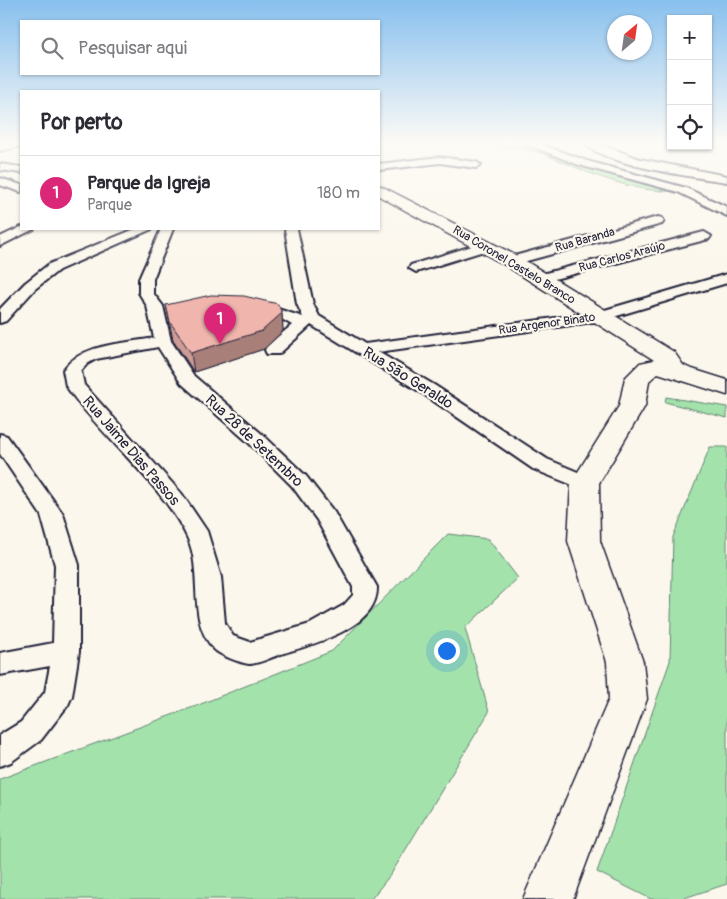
<!DOCTYPE html>
<html lang="pt">
<head>
<meta charset="utf-8">
<style>
  body { margin:0; font-family:Pangolin,sans-serif; background:#f7f7f7; color:#2b2b33 }
  .controls { position:absolute; right:15px; top:15px; display:grid; overflow:hidden; border-radius:0px; box-shadow:0 1px 4px #0004 }
  .controls button { width:45px; height:45px; display:grid; place-items:center; padding:0; border:0; border-bottom:1px solid #e1e1e2; background:#fff; color:#2b2b33; font:25px sans-serif }
  .compass { position:absolute; left:607px; top:15px; width:45px; height:45px; border-radius:50%; background:#fff; box-shadow:0 1px 4px #0004; rotate:29deg }
  .you { position:absolute; left:446px; top:650px; width:18px; height:18px; margin:-12px; border:4px solid #fff; border-radius:50%; background:#1a73e8; box-shadow:0 0 0 8px #1a73e833 }
  .badge { display:grid; place-items:center; width:32px; height:32px; border-radius:50%; background:#db2777; color:#fff; font-size:16px; font-weight:700 }
  .pin { position:absolute; translate:-50% -41px; filter:drop-shadow(0 1px 2px #0008) }
  .pin::after { content:''; position:absolute; top:26px; width:18px; height:15px; background:inherit; clip-path:polygon(0 0,100% 0,50% 100%) }
  .list { margin:0; padding:0; list-style:none }
  h2 { display:flex; justify-content:space-between; align-items:center; height:65px; margin:0; padding:0 20px; font-size:21px }
  h2 small { font-size:16px; font-weight:400; color:#7c7c81 }
  .list li { display:grid; grid-template-columns:32px 1fr auto; gap:15px; align-items:center; box-sizing:border-box; height:75px; padding:0 20px; border-top:1px solid #e1e1e2 }
  .list b { display:block; font-size:19px; white-space:nowrap }
  .list p { margin:0; font-size:16px; white-space:nowrap; color:#7c7c81 }
  .list em { font-size:16px; font-style:normal; color:#7c7c81 }
  .icon { flex:none; width:28px; height:28px; fill:none; stroke:currentColor; stroke-width:2; stroke-linecap:round; stroke-linejoin:round }
  .map { position:relative; flex:none; width:727px; height:899px; overflow:hidden }
  .search { position:absolute; background:#fff; box-shadow:0 1px 4px #0004; left:20px; top:20px; width:360px; height:55px; display:flex; align-items:center; gap:12px; box-sizing:border-box; padding:0 18px; border-radius:0px; color:#7c7c81; font-size:19px }
  .panel { position:absolute; background:#fff; box-shadow:0 1px 4px #0004; left:20px; top:90px; width:360px; height:140px; border-radius:0px }
  .map>svg:first-child { display:block }
  .green { fill:#a3e3ab; stroke:#628273 }
  .lines { fill:none; stroke-linecap:round; stroke-linejoin:round }
  .minor-casing { stroke:#22223b; stroke-width:4 }
  .secondary-casing { stroke:#22223b; stroke-width:3 }
  .minor { fill:#fbf7ec; fill-rule:evenodd }
  .secondary { fill:#fbf7ec; fill-rule:evenodd }
  .wall { fill:#ce9c95; stroke:#22223b }
  .shaded-wall { fill:#a87f79; stroke:#22223b }
  .building { fill:#f0b5ad; stroke:#22223b }
  .labels { text-anchor:middle; dominant-baseline:central; stroke-width:4.5; stroke-linejoin:round; paint-order:stroke }
  .far-street-label { font-size:12px; fill:#22223b; stroke:#fbf7ec }
  .street-label { font-size:15px; fill:#22223b; stroke:#fbf7ec }
</style>
</head>
<body>
<div class="map">
<svg width="727" height="899" viewBox="0 0 727 899">
  <rect width="100%" height="100%" fill="#fbf7ec"/>
  <filter id="ink" filterUnits="userSpaceOnUse"><feTurbulence type="fractalNoise" baseFrequency=".02" numOctaves="2"/><feDisplacementMap in="SourceGraphic" scale="10" xChannelSelector="R" yChannelSelector="G"/><feConvolveMatrix kernelMatrix="1 2 1 2 8 2 1 2 1" color-interpolation-filters="sRGB"/></filter>
  <g filter="url(#ink)">
    <path class="green" d="M470 144H526L558 156 674 191C632 193 584 171 546 155 523 146 494 146 470 144Z
      M666 397 727 407V418L665 402Z
      M710 447H727V884L681 899H651L597 872 670 661 673 537Z
      M448 534 488 539 518 578 465 628 489 712 391 874 371 899H0V779L196 706 332 651Z"/>
    <g class="lines">
      <defs>
        <path id="minor" d="M21 144V146L0 151V145Z
          M526 144H540L587 161 686 188 727 207V216L678 192 579 165Z
          M586 144H599L640 159 727 176V182C695 177 607 166 586 144Z
          M440 157 476 162 481 165 476 168 440 163 379 170V164Z
          M0 164 21 167V173L0 170Z
          M0 178 21 185V192L0 185Z
          M658 217 662 218 664 221 662 224 512 265 505 261 507 258Z
          M21 227 34 229 0 246V237Z
          M135 229H152L59 270 35 289 6 321 0 323V309L25 283 49 264Z
          M161 229H173L153 279V293L163 306 171 341 194 376 263 435 306 476 334 512 377 587C378 628 313 644 281 654 272 657 258 664 249 664 241 663 219 655 214 649 186 620 204 572 187 537 162 483 100 436 66 386L63 370C82 343 124 344 154 338L147 306 139 293V279ZM158 347 181 383 249 443 292 486 317 520 353 587V595L344 605 310 624 250 642 233 636 225 623 221 577 207 531 182 494 84 385 81 371 87 364 96 359Z
          M285 229H297L313 304 319 316 365 344 598 312 727 274V283L600 321 378 352 434 385 547 459 592 478 596 483 592 488 585 490 533 469 422 393 311 325 279 354H267L265 350 267 346 292 325 280 318 252 310 249 307 252 304H262L303 317 297 304Z
          M704 232 711 236 709 239 539 283 532 279 534 276Z
          M485 242 490 243 492 246 490 249 416 272 409 268 411 265Z
          M0 434 7 436 63 514 79 565V652L72 696 68 705 41 740 11 762 0 766V735L21 722 45 692 50 666 0 675V653L53 643 55 565 41 515 0 454Z"/>
        <path id="secondary" d="M379 185 519 257 674 352 683 365 689 368 727 380V395L658 373 649 381 645 406 599 483 600 541 643 662 647 699 573 899H523L609 699 607 662 568 541 571 483 619 406 625 378 640 363 654 360 505 265 379 196Z"/>
      </defs>
      <use href="#minor" class="minor-casing"/>
      <use href="#secondary" class="secondary-casing"/>
      <use href="#minor" class="minor"/>
      <use href="#secondary" class="secondary"/>
    </g>
    <path class="wall" d="M166 305 282 313 283 331 264 349 194 372 173 340Z"/>
    <path class="shaded-wall" d="M282 313 283 331 264 349 194 372 191 353Z"/>
    <path class="building" d="M211 295 244 296 278 304 282 313 262 331 191 353 170 322 166 305Z"/>
  </g>
  <linearGradient id="sky" x2="0" y2="1"><stop stop-color="#88c0ee"/><stop offset="0.53" stop-color="#fdfbf6"/><stop offset="1" stop-color="#fdfbf6" stop-opacity="0"/></linearGradient>
  <rect width="727" height="270" fill="url(#sky)"/>
  <g class="labels">
    <g class="far-street-label">
      <text transform="translate(585 240) rotate(-16)">Rua Baranda</text>
      <text transform="translate(622 257) rotate(-15)">Rua Carlos Araújo</text>
      <text transform="translate(514 265) rotate(31)">Rua Coronel Castelo Branco</text>
      <text transform="translate(547 324) rotate(-8)">Rua Argenor Binato</text>
    </g>
    <g class="street-label">
      <text transform="translate(408 378) rotate(32)">Rua São Geraldo</text>
      <text transform="translate(254 441) rotate(43)">Rua 28 de Setembro</text>
      <text transform="translate(131 451) rotate(49)">Rua Jaime Dias Passos</text>
    </g>
  </g>
</svg>
<div class="controls">
<button>+</button>
<button>−</button>
<button><svg class="icon" aria-label="locate" viewBox="0 0 24 24"><circle cx="12" cy="12" r="6"/><path d="M12 2v4M12 18v4M2 12h4M18 12h4"/></svg></button>
</div>
<svg class="compass" viewBox="-18 -18 36 36"><path d="M0-13l5 13h-10z" fill="#e53935"/><path d="M0 13l5-13h-10z" fill="#7c7c81"/></svg>
<div class="you"></div>
<div class="pin badge" style="left:220px;top:344px">1</div>
<div class="search"><svg class="icon" aria-label="search" viewBox="0 0 24 24"><circle cx="10" cy="10" r="6"/><path d="M15 15l6 6"/></svg>Pesquisar aqui</div>
<section class="panel">
<h2>Por perto<small></small></h2>
<ul class="list">
<li><span class="badge">1</span><div><b>Parque da Igreja</b><p>Parque</p></div><em>180 m</em></li>
</ul>
</section>
</div>
</body>
</html>
